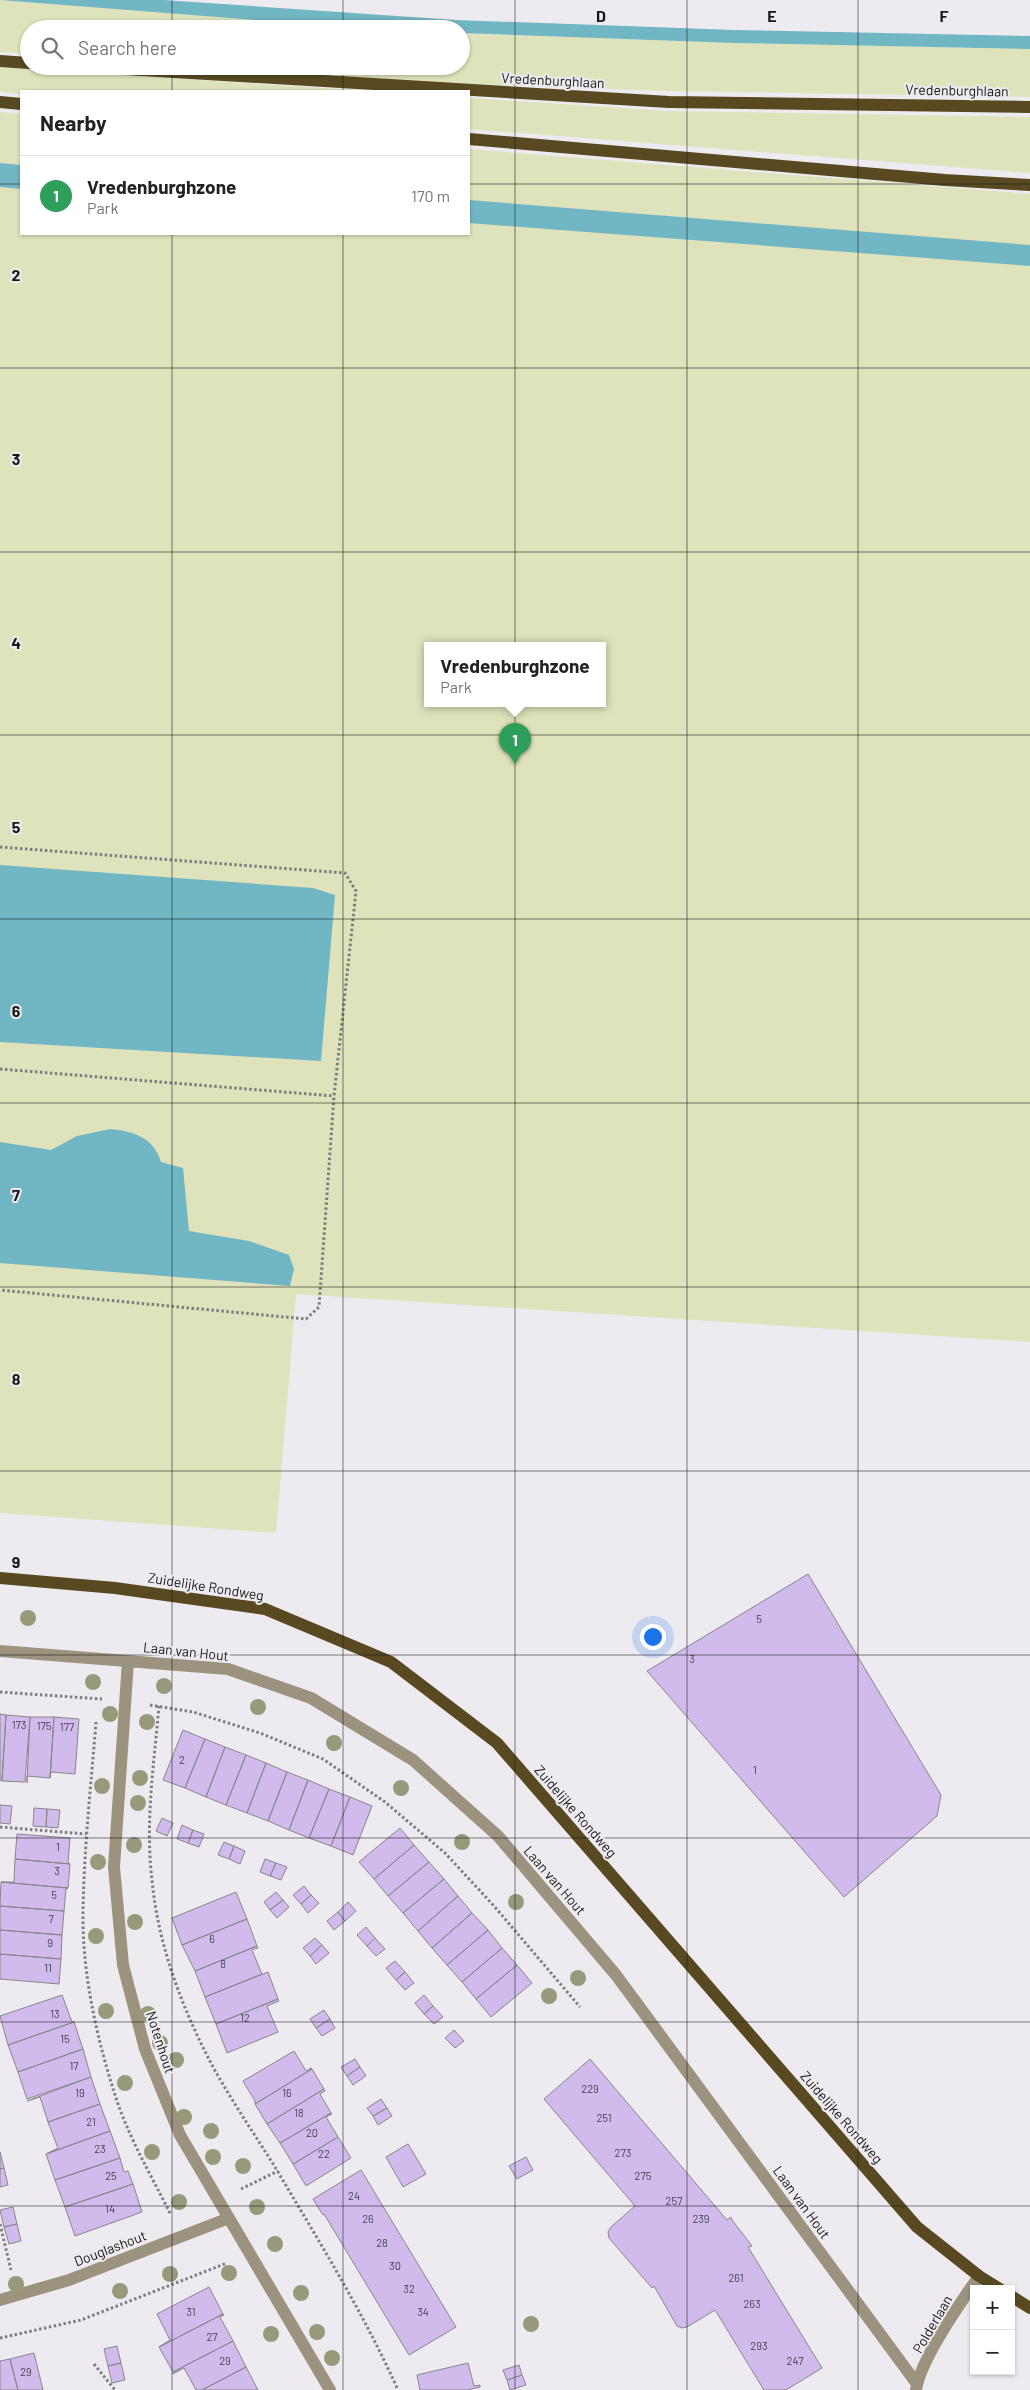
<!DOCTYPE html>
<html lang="en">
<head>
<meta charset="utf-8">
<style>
  body { margin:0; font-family:Barlow,sans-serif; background:#f2f2f2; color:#222 }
  .controls { position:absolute; right:15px; bottom:15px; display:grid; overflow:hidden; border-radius:0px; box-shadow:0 1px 4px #0004 }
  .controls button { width:45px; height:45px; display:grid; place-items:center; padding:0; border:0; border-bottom:1px solid #e0e0e0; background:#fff; color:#222; font:25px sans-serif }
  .you { position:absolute; left:652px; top:1636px; width:18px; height:18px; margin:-12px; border:4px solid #fff; border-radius:50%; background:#1a73e8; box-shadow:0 0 0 8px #1a73e833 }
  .badge { display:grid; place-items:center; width:32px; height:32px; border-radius:50%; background:#ea580c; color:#fff; font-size:16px; font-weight:700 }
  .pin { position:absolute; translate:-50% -41px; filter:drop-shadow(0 1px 2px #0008) }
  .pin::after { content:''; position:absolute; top:26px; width:18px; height:15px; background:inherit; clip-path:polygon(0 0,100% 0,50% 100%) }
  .popup { position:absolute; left:424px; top:642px; width:182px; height:65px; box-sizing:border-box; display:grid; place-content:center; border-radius:0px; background:#fff; filter:drop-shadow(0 1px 4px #0005); font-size:16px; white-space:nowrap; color:#767676 }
  .popup b { font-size:19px; color:#222 }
  .popup::after { content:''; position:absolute; left:50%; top:100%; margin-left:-10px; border:10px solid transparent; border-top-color:#fff }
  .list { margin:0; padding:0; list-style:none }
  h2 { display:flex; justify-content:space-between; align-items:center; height:65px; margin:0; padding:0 20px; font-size:21px }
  h2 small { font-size:16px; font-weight:400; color:#767676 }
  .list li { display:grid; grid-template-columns:32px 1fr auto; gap:15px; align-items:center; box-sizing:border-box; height:80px; padding:0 20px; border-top:1px solid #e0e0e0 }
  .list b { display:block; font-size:19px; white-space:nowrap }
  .list p { margin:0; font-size:16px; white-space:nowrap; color:#767676 }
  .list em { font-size:16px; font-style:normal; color:#767676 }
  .icon { flex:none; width:28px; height:28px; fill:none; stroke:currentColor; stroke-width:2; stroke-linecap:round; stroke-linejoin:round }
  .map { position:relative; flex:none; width:1030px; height:2390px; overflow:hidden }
  .search { position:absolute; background:#fff; box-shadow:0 1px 4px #0004; left:20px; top:20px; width:450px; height:55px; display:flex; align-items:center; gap:12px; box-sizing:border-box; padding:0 18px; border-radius:28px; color:#767676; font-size:19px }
  .panel { position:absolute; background:#fff; box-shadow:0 1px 4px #0004; left:20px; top:90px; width:450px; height:145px; border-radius:0px }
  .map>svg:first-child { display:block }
  .green { fill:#dee3bb; fill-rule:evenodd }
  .water { fill:#71b6c3 }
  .building { fill:#d0bbec; stroke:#88868a }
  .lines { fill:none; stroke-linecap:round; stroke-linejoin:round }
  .path { stroke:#7f7d81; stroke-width:3; stroke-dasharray:2.5 2.5; stroke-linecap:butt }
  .minor { stroke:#9b937d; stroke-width:12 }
  .major { stroke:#584921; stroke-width:12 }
  .tree { fill:#98997a }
  .grid { fill:none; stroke:#171618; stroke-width:1; stroke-opacity:0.55 }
  .labels { text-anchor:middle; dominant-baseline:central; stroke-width:4; stroke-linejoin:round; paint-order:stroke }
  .number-label { font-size:11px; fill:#453f4d }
  .street-label { font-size:14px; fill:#171618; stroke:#eeebf0 }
  .grid-label { font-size:16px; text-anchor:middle; font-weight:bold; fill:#171618; stroke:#eeebf0; stroke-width:4; stroke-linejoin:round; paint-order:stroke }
</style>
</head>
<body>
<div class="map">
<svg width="1030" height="2390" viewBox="0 0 1030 2390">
  <rect width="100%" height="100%" fill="#eeebf0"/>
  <path class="green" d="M0 0 393 29H29V54L0 52Z
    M461 33 734 43 1030 49V97L669 91 444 83 190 66H461Z
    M0 67 368 91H21V94L0 92Z
    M469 98 667 111 1030 117V173L469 129Z
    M0 112 21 114V234H469V149L1030 194V1342L296 1294 276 1533 0 1513ZM428 645H602V703H428Z"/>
  <path class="water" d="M0 0H163L456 20 735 30 1030 36V49L734 43 461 33V29H393L256 20Z
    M0 163 21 165V189L0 187Z
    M469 200 1030 245V266L469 223Z
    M0 865 313 888 335 895 321 1061 0 1042Z
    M110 1129C134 1131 154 1138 161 1162L183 1168 189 1231 249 1241 289 1255 294 1269 290 1286 0 1263V1142L51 1150 77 1136Z"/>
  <path class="building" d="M808 1574 941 1795 937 1816 844 1897 647 1671Z
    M0 1714 6 1715 2 1781 0 1780Z
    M6 1715 30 1717 25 1782 2 1781Z
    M30 1717H54L50 1778 27 1776V1783Z
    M54 1717 79 1719 75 1774 51 1772 50 1778Z
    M183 1730 205 1739 185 1788 163 1780Z
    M205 1739 225 1747 206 1797 185 1788Z
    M225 1747 246 1755 226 1805 206 1797Z
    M246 1755 266 1763 247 1813 226 1805Z
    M266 1763 287 1772 268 1821 247 1813Z
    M287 1772 308 1780 289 1830 268 1821Z
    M308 1780 329 1789 309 1838 289 1830Z
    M329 1789 350 1797 331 1846 309 1838Z
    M350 1797 372 1806 353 1855 331 1846Z
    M0 1805 12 1806 10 1824 0 1823Z
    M34 1808 47 1809 46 1827 33 1826Z
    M47 1809 60 1810 58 1828 46 1827Z
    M162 1818 173 1823 167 1836 156 1831Z
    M182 1825 193 1830 188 1843 177 1839Z
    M400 1828 414 1845 374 1879 359 1862Z
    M193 1830 204 1834 199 1847 188 1843Z
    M17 1834 70 1838 68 1862 70 1864 15 1859Z
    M224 1842 234 1846 229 1859 218 1855Z
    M414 1845 429 1862 388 1896 374 1879Z
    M234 1846 245 1851 240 1864 229 1859Z
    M15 1859 70 1864 68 1888 1 1882H14Z
    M265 1859 276 1863 270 1876 260 1872Z
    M429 1862 444 1879 403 1913 388 1896Z
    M276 1863 287 1867 281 1880 270 1876Z
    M444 1879 458 1896 418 1931 403 1913Z
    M1 1882 68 1888 66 1889 64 1911 0 1906Z
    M304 1886 311 1895 301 1904 293 1895Z
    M236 1892 247 1919 182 1945 172 1918Z
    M276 1892 283 1900 270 1910 264 1902Z
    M311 1895 319 1903 308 1913 301 1904Z
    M458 1896 472 1913 432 1948 418 1931Z
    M283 1900 289 1907 277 1918 270 1910Z
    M348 1902 356 1911 345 1921 338 1912Z
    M0 1906 64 1911 62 1935 0 1930Z
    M338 1912 345 1921 334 1930 327 1921Z
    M472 1913 488 1930 447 1965 432 1948Z
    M247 1919 257 1946 195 1971 182 1945Z
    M366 1927 375 1938 367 1946 357 1935Z
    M0 1930 62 1935 61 1959 0 1954Z
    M488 1930 502 1948 462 1982 447 1965Z
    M315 1938 322 1945 310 1956 303 1948Z
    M375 1938 385 1949 376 1956 367 1946Z
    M322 1945 329 1953 316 1964 310 1956Z
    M257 1946 258 1948 252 1950 262 1974 205 1997 195 1971Z
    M502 1948 517 1965 476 1999 462 1982Z
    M0 1954 61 1959 59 1984 0 1979Z
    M395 1961 405 1972 396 1980 386 1968Z
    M517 1965 532 1983 491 2017 476 1999Z
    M268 1972 278 1999 216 2024 205 1997Z
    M405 1972 414 1983 405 1990 396 1980Z
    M62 1995 72 2022H74L8 2045 0 2016Z
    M424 1995 433 2006 424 2014 415 2003Z
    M278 1999 279 2001 267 2006 278 2032 227 2053 216 2024Z
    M433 2006 443 2017 434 2024 424 2014Z
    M324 2010 330 2019 316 2028 310 2019Z
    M330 2019 335 2028 322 2036 316 2028Z
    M74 2022 83 2049 18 2072 8 2045Z
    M454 2030 464 2041 455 2048 445 2038Z
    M83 2049 91 2077 27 2099 18 2072Z
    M294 2051 306 2071 311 2068 312 2069 255 2104V2101L243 2081Z
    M355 2059 360 2067 347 2076 341 2067Z
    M590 2059 727 2220 731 2217 732 2220 752 2246 748 2247 822 2368 786 2390H764L715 2310 687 2327 682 2328 677 2326 654 2286 652 2288 609 2238 608 2232 611 2227 635 2206 544 2099Z
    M360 2067 366 2076 353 2085 347 2076Z
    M312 2069 324 2089 267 2124 255 2104Z
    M91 2077 100 2104 48 2122 40 2097 27 2101Z
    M324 2089 325 2091 320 2094 331 2113 280 2143 267 2124Z
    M381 2099 387 2108 373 2116 367 2108Z
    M100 2104 110 2131 46 2154 58 2148 48 2122Z
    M387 2108 392 2116 378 2125 373 2116Z
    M331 2113 332 2114 326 2117 338 2137 293 2164 280 2143Z
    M110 2131 120 2158 55 2180 46 2154Z
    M338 2137 351 2158 306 2186 293 2164Z
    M408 2144 426 2174 403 2187 386 2157Z
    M0 2152 4 2168 0 2169Z
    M526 2157 533 2170 517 2179 509 2166Z
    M120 2158 124 2172 128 2171 133 2184 65 2207 55 2180Z
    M4 2168 8 2185 0 2187V2169Z
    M361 2170 456 2327 409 2355 324 2214 323 2215 313 2199Z
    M133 2184 142 2212 75 2236 65 2207Z
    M13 2207 17 2224 4 2227 0 2210Z
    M17 2224 21 2241 9 2244 4 2227Z
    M209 2287 223 2314 159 2347 170 2340 157 2314Z
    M223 2314 224 2315 220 2317 233 2341 173 2372 159 2347Z
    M233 2341 246 2367 202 2390H196L184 2368 173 2374V2372Z
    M117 2346 121 2363 108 2366 104 2349Z
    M34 2353 43 2390H18L10 2359Z
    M10 2359 18 2390H0V2361Z
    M121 2363 125 2380 112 2383 108 2366Z
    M468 2363 474 2386 480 2385V2387L467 2390H420L417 2375Z
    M519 2365 522 2375 507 2380 503 2370Z
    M246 2367 258 2390H202Z
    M522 2375 526 2385 510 2390 507 2380Z"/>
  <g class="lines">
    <path class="path" d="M0 847 345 873 356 891 334 1096 319 1307 306 1319 0 1290
      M0 1069 334 1096
      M0 1692 102 1699
      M150 1705 193 1712 260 1733 323 1759 385 1802 445 1853 494 1906 580 2007
      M159 1706C154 1764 145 1822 152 1880 158 1945 182 2008 212 2065 232 2102 256 2136 278 2172 320 2243 364 2314 398 2390
      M96 1722C91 1785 84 1848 83 1912 82 1973 97 2040 116 2098 129 2138 152 2177 171 2215
      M0 1827 86 1834
      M241 2189 278 2171
      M0 2224 11 2270
      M0 2338 81 2320 227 2263
      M94 2364 115 2390"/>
    <path class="minor" d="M0 1651 228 1669 311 1698 413 1760 498 1836 616 1975 917 2384
      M128 1661 114 1867 123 1965 145 2049 180 2135 330 2390
      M0 2300 69 2280 229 2218
      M916 2390C920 2360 961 2302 979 2276"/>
    <path class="major" d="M0 61 29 63
      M75 66 669 102 1030 107
      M0 102 21 104
      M469 139 945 180 1030 185
      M0 1578 115 1588 265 1609 391 1662 497 1743 917 2227 979 2276 1000 2289
      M1011 2296 1030 2308"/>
  </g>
  <g class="tree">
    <circle cx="28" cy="1618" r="8"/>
    <circle cx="93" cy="1682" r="8"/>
    <circle cx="164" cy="1686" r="8"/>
    <circle cx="258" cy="1707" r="8"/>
    <circle cx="110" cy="1714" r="8"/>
    <circle cx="147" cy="1722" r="8"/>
    <circle cx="334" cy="1743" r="8"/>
    <circle cx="140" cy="1778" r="8"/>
    <circle cx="102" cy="1786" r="8"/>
    <circle cx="401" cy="1788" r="8"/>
    <circle cx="138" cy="1803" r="8"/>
    <circle cx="462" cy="1842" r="8"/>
    <circle cx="134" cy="1845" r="8"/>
    <circle cx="98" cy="1862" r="8"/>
    <circle cx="516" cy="1902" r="8"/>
    <circle cx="135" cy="1922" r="8"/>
    <circle cx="96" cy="1936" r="8"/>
    <circle cx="578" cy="1978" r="8"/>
    <circle cx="549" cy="1996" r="8"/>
    <circle cx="106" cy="2011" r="8"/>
    <circle cx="148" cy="2014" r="8"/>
    <circle cx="160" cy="2043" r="8"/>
    <circle cx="176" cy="2060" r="8"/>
    <circle cx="125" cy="2083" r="8"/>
    <circle cx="184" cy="2117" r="8"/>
    <circle cx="211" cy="2131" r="8"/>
    <circle cx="152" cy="2152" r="8"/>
    <circle cx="213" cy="2157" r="8"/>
    <circle cx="243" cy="2166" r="8"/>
    <circle cx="179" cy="2202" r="8"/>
    <circle cx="257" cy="2207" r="8"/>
    <circle cx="275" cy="2244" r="8"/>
    <circle cx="229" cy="2273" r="8"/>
    <circle cx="170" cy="2274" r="8"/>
    <circle cx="16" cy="2284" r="8"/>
    <circle cx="120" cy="2291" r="8"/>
    <circle cx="301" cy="2293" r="8"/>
    <circle cx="531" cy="2324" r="8"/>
    <circle cx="317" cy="2332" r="8"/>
    <circle cx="271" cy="2334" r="8"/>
    <circle cx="332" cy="2358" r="8"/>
  </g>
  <path class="grid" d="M172 0V29M343 0V29M515 0V2390M687 0V2390M858 0V2390M172 66V91M343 66V91M0 184H21M469 184H1030M172 234V2390M343 234V2390M0 368H1030M0 552H1030M0 735H1030M0 919H1030M0 1103H1030M0 1287H1030M0 1471H1030M0 1655H1030M0 1838H1030M0 2022H1030M0 2206H1030"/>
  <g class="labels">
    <g class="number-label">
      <text x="759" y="1618">5</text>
      <text x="692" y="1658">3</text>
      <text x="19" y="1724">173</text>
      <text x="44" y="1725">175</text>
      <text x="67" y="1726">177</text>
      <text x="182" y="1759">2</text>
      <text x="755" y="1769">1</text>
      <text x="58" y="1846">1</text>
      <text x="57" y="1870">3</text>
      <text x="54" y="1894">5</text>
      <text x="51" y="1918">7</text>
      <text x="212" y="1938">6</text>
      <text x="50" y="1942">9</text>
      <text x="223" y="1963">8</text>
      <text x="48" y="1967">11</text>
      <text x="55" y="2013">13</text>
      <text x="245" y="2017">12</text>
      <text x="65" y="2038">15</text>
      <text x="74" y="2065">17</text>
      <text x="590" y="2088">229</text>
      <text x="80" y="2092">19</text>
      <text x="287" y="2092">16</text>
      <text x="299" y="2112">18</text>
      <text x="604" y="2117">251</text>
      <text x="91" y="2121">21</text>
      <text x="312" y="2132">20</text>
      <text x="100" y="2148">23</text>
      <text x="623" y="2152">273</text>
      <text x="324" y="2153">22</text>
      <text x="111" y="2175">25</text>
      <text x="643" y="2175">275</text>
      <text x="354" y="2195">24</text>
      <text x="674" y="2200">257</text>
      <text x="110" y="2208">14</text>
      <text x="368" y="2218">26</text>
      <text x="701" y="2218">239</text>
      <text x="382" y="2242">28</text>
      <text x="395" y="2265">30</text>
      <text x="736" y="2277">261</text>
      <text x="409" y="2288">32</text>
      <text x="752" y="2303">263</text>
      <text x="191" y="2311">31</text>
      <text x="423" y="2311">34</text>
      <text x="212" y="2336">27</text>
      <text x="759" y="2345">293</text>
      <text x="225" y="2360">29</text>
      <text x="795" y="2360">247</text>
      <text x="26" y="2371">29</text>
    </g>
    <g class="street-label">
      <text transform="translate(553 80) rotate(3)">Vredenburghlaan</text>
      <text transform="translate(957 90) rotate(1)">Vredenburghlaan</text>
      <text transform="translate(206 1586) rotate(9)">Zuidelijke Rondweg</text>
      <text transform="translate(186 1651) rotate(6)">Laan van Hout</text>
      <text transform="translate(576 1811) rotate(49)">Zuidelijke Rondweg</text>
      <text transform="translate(555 1880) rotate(49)">Laan van Hout</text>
      <text transform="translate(161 2042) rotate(72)">Notenhout</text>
      <text transform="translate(842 2117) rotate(49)">Zuidelijke Rondweg</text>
      <text transform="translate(802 2202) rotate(54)">Laan van Hout</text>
      <text transform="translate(110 2248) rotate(-21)">Douglashout</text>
      <text transform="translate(932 2324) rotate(-60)">Polderlaan</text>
    </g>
  </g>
  <g class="grid-label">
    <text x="601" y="22">D</text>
    <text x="772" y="22">E</text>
    <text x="944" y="22">F</text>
    <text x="16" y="281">2</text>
    <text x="16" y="465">3</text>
    <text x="16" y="649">4</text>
    <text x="16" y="833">5</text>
    <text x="16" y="1017">6</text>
    <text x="16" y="1201">7</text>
    <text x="16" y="1385">8</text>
    <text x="16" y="1568">9</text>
  </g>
</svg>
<div class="controls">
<button>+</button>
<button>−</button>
</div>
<div class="you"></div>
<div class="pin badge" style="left:515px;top:764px;background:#2e9e5b">1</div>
<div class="popup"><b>Vredenburghzone</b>Park</div>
<div class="search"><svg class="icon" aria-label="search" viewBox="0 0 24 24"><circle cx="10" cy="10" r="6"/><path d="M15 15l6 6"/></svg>Search here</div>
<section class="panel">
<h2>Nearby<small></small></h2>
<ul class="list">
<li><span class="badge" style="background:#2e9e5b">1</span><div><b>Vredenburghzone</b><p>Park</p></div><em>170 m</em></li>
</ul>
</section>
</div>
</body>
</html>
